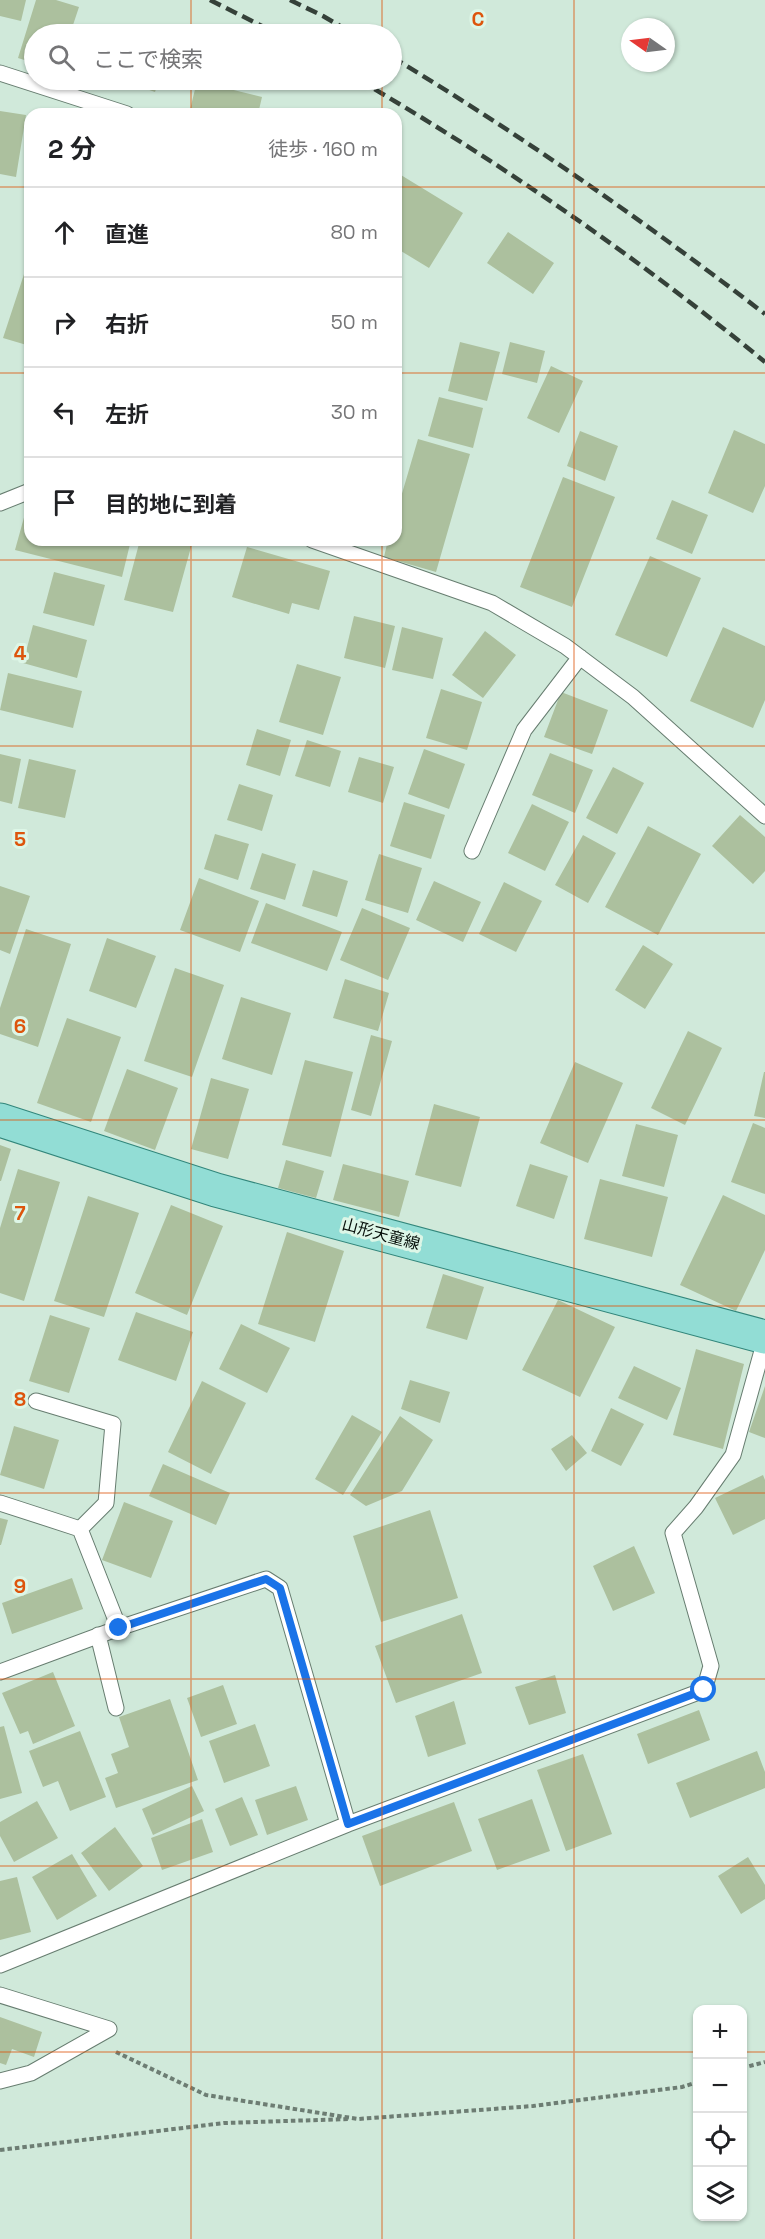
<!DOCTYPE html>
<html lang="ja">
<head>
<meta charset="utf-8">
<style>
  body { margin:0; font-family:"Space Grotesk","Noto Sans JP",sans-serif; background:#f6f6f6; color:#202124 }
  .controls { position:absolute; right:18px; bottom:18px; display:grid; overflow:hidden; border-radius:12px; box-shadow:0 2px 4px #0004 }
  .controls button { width:54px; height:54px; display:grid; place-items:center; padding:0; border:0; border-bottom:2px solid #e0e0e0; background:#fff; color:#202124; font:30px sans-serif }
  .compass { position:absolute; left:621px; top:18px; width:54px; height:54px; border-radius:50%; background:#fff; box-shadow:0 2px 4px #0004; rotate:284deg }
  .stop { position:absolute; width:18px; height:18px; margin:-14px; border:4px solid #1a73e8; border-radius:50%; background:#fff }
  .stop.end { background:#1a73e8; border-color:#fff; box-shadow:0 2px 6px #0008 }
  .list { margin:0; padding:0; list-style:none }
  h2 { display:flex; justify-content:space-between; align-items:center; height:78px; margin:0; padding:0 24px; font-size:26px }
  h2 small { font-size:20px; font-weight:400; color:#757577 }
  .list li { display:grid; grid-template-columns:39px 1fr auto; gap:18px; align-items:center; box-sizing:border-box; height:90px; padding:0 24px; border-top:2px solid #e0e0e0 }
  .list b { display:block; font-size:22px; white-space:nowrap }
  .list em { font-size:20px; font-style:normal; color:#757577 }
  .icon { flex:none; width:33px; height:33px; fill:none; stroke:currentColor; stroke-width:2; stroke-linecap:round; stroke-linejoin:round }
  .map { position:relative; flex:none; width:765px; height:2239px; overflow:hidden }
  .search { position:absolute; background:#fff; box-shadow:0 2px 4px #0004; left:24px; top:24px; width:378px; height:66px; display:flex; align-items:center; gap:15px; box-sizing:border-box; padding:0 21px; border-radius:33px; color:#757577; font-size:22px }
  .panel { position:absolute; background:#fff; box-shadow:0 2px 4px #0004; left:24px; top:108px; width:378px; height:438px; border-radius:18px }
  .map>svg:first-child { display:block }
  .building { fill:#acc09e }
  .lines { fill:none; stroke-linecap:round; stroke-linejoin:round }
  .lane-casing { stroke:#677d70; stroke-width:17 }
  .primary-casing { stroke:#32867b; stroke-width:35 }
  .path { stroke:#6d7d73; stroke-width:4; stroke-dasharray:4.5 3; stroke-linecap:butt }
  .lane { stroke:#fff; stroke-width:15 }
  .primary { stroke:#92ddd5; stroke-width:33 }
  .rail { stroke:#354139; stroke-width:4.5; stroke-dasharray:12 6; stroke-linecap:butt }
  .route { stroke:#1a73e8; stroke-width:8 }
  .grid { fill:none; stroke:#dd550c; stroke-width:1.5; stroke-opacity:0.55 }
  .labels { text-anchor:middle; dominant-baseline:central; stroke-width:6; stroke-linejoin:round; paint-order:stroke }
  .street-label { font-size:16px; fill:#060e09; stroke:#ddf6e7 }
  .grid-label { font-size:20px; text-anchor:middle; font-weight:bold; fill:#dd550c; stroke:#ddf6e7; stroke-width:6; stroke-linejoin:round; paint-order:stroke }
</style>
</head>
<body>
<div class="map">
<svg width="765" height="2239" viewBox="0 0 765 2239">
  <rect width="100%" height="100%" fill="#d0e9da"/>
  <path class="building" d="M0 0H26L21 21 0 16Z
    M36 0H56L79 7 70 34H34V63L18 58Z
    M96 25 121 34H93Z
    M121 80H159L155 92Z
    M197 81 262 97 258 114H189Z
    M0 111 26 115 16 177 0 174Z
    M396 172 463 213 429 268 396 248Z
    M508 232 554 263 533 294 487 263Z
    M30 256V346L3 338Z
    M460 342 500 352 487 401 448 391Z
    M510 342 545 351 537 383 502 374Z
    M551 366 583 381 559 433 527 418Z
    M439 397 483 408 473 448 428 436Z
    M734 430 765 444V486L753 513 708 493Z
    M580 431 618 446 605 481 567 466Z
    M418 439 470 454 436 572 384 557 388 540H396V514Z
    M563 477 615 497 572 607 520 587Z
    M672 500 708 515 692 554 656 539Z
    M28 503 30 504V540H131L122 577 15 550Z
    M140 540H193L173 612 124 600Z
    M247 547 330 571 319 610 292 603 289 614 232 597Z
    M650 556 701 578 667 657 615 635Z
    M54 572 105 585 94 626 43 613Z
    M354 616 395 626 385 668 344 658Z
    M33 625 87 640 77 678 23 663Z
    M402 627 443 638 433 679 392 670Z
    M723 627 765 646V700L753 728 690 701Z
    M485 631 516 655 483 698 452 675Z
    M297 664 341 677 323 735 279 722Z
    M8 673 82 691 73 728 0 710Z
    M441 689 482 702 467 750 426 738Z
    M561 692 608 710 592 754 544 737Z
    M257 729 291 740 280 776 246 765Z
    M307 740 341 751 330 787 295 776Z
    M424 749 465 764 449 809 408 794Z
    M550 753 593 770 575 813 532 795Z
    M0 754 21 759 12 804 0 801Z
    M359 757 394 767 383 803 348 792Z
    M29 759 76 770 65 818 18 808Z
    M613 767 644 783 617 834 586 818Z
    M239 784 273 795 262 831 227 820Z
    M404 802 445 815 431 859 390 846Z
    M532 804 569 822 545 871 508 853Z
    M740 815 765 837V871L753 884 712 846Z
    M648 826 701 854 658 935 605 907Z
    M215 834 249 844 238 880 204 869Z
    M583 835 616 853 588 903 555 885Z
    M262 853 296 864 285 900 250 889Z
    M379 854 422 868 408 913 365 900Z
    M313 870 348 881 337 917 302 906Z
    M199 878 259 901 240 952 180 930Z
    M434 881 481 902 463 942 416 920Z
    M504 882 542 901 516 952 479 934Z
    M0 886 30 896 10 954 0 950Z
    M266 903 342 932 327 971 251 943Z
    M362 908 410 928 388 980 340 960Z
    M26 929 71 944 38 1047 0 1034V1008Z
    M107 938 156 956 136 1008 89 991Z
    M643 945 673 964 645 1009 615 990Z
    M175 968 224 985 192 1077 144 1061Z
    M345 979 389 993 378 1031 333 1018Z
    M241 997 291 1013 272 1075 222 1059Z
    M67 1018 121 1037 91 1122 37 1103Z
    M688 1031 722 1048 685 1125 651 1108Z
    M371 1035 392 1041 371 1116 351 1110Z
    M305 1060 353 1072 331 1157 282 1145Z
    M575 1062 623 1083 588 1163 540 1143Z
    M127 1069 178 1088 155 1150 104 1131Z
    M764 1072H765V1118L754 1116Z
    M211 1078 249 1089 228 1159 191 1149Z
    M434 1104 480 1117 461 1187 415 1175Z
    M753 1123 765 1128V1194L731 1182Z
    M636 1124 678 1135 664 1187 622 1176Z
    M0 1145 11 1149 1 1181H0Z
    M286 1160 324 1171 316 1198 278 1188Z
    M343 1164 409 1181 399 1217 333 1200Z
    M530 1164 568 1176 554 1219 516 1206Z
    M18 1169 60 1182 24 1301 0 1293V1228Z
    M600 1179 668 1197 652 1257 584 1239Z
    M723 1195 765 1215V1250L736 1311 680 1285Z
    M88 1196 139 1213 104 1317 54 1301Z
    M171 1205 223 1226 187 1315 135 1293Z
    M287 1232 344 1251 315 1342 258 1324Z
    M443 1274 484 1287 467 1340 426 1328Z
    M558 1300 615 1327 580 1397 522 1370Z
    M136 1312 193 1332 176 1381 118 1360Z
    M50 1315 90 1328 69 1393 29 1381Z
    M241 1324 290 1348 267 1393 219 1369Z
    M696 1349 744 1364 723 1449 673 1435Z
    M634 1366 681 1388 667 1420 618 1398Z
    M410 1380 450 1392 440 1423 401 1409Z
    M202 1381 246 1403 211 1474 168 1452Z
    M765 1386V1438L749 1432Z
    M611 1408 644 1424 621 1466 591 1451Z
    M352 1415 382 1432 343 1495 315 1479Z
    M400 1416 433 1440 402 1491 366 1506 350 1495Z
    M14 1426 59 1440 44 1489 0 1475Z
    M572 1435 587 1453 566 1471 551 1449Z
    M163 1464 230 1493 216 1525 149 1496Z
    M763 1475 765 1480V1519L733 1535 715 1498Z
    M124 1502 173 1521 151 1578 102 1560Z
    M430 1510 458 1598 381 1622 353 1536Z
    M0 1518 8 1520 1 1545H0Z
    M634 1546 655 1593 613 1611 593 1566Z
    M72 1578 83 1609 12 1634 2 1603Z
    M462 1614 482 1673 396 1703 375 1646Z
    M53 1672 75 1726 33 1744 28 1731 20 1734 2 1693Z
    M555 1675 566 1713 529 1725 515 1687Z
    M223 1685 237 1724 201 1737 187 1698Z
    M170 1699 198 1780 116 1808 105 1778 118 1773 111 1754 129 1747 119 1717Z
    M454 1701 466 1744 428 1757 415 1716Z
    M699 1710 710 1740 648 1764 637 1734Z
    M255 1724 270 1766 224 1783 209 1741Z
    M4 1726 22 1793 0 1799V1727Z
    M80 1731 106 1797 70 1811 58 1781 43 1787 29 1751Z
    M757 1751 765 1772V1788L690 1818 676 1783Z
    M583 1754 612 1834 566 1851 537 1770Z
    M192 1786 204 1811 153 1835 142 1809Z
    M296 1786 308 1820 267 1835 255 1800Z
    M242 1797 258 1835 230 1846 215 1809Z
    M532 1799 550 1851 497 1870 478 1819Z
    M37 1801 58 1838 14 1862 0 1836V1822Z
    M454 1802 472 1851 380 1886 362 1836Z
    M202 1819 213 1852 162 1870 151 1838Z
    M115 1827 143 1866 109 1891 81 1853Z
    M72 1854 97 1896 57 1920 32 1877Z
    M748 1857 765 1885V1899L741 1914 718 1876Z
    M17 1877 31 1932 0 1940V1881Z
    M0 2017 42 2032 34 2057 12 2049 6 2065 0 2063Z"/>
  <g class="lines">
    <defs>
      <path id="lane" d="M0 73 127 114
        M0 503 30 491
        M312 540 492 603 565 646 633 697 765 816
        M472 851 524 730 580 657
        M36 1401 113 1424 106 1503 80 1529
        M0 1503 80 1529 119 1628
        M98 1635 116 1708
        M0 1672 119 1628 266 1579 280 1588 348 1824
        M0 1965 348 1824 704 1690 711 1666 673 1533 696 1507 733 1455 765 1340
        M0 1995 109 2029 31 2073 0 2081"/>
      <path id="primary" d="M0 1120 216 1190 765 1337"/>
    </defs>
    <use href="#lane" class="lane-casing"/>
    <use href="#primary" class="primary-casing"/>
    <path class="path" d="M116 2052 206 2095 358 2119 533 2106 682 2087 698 2082
      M742 2068 765 2062
      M0 2150 224 2123 349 2119"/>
    <use href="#lane" class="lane"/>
    <use href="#primary" class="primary"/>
    <path class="rail" d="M210 0 278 34
      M290 0 323 16 354 34
      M392 57C521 135 645 222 765 314
      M359 80C501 163 637 257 765 362"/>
  </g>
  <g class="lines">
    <path class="route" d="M119 1628 266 1579 280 1588 348 1824 704 1690"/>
  </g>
  <path class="grid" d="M191 0V34M382 0V34M574 0V2239M191 80V114M382 80V114M0 187H30M396 187H765M0 373H30M396 373H765M191 540V2239M382 540V2239M0 560H765M0 746H765M0 933H765M0 1120H765M0 1306H765M0 1493H765M0 1679H765M0 1866H765M0 2052H698M742 2052H765"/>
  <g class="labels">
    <g class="street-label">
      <text transform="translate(381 1234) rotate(15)">山形天童線</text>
    </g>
  </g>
  <g class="grid-label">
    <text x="478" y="26">C</text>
    <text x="20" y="660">4</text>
    <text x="20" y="846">5</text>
    <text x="20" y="1033">6</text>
    <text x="20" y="1220">7</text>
    <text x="20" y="1406">8</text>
    <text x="20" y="1593">9</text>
  </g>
</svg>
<div class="controls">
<button>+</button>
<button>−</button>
<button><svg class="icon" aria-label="locate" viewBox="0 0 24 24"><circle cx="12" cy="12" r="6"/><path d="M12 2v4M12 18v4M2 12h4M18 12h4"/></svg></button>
<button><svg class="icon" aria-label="layers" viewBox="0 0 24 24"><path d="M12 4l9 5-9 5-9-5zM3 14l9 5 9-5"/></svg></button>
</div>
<svg class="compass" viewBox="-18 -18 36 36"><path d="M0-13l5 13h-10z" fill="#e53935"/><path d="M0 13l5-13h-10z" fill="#757577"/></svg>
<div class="stop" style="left:704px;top:1690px"></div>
<div class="stop end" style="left:119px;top:1628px"></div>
<div class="search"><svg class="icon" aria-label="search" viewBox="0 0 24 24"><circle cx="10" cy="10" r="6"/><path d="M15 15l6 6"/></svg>ここで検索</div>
<section class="panel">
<h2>2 分<small>徒歩 · 160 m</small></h2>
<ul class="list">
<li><svg class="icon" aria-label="ahead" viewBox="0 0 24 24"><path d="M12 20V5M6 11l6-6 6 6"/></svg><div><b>直進</b></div><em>80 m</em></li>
<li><svg class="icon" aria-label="right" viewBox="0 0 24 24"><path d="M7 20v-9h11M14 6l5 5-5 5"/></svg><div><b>右折</b></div><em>50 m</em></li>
<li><svg class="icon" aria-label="left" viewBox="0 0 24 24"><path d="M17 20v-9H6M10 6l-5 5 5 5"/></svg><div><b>左折</b></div><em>30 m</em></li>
<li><svg class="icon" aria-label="arrive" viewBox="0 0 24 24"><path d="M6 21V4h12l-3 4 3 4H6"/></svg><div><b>目的地に到着</b></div></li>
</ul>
</section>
</div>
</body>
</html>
